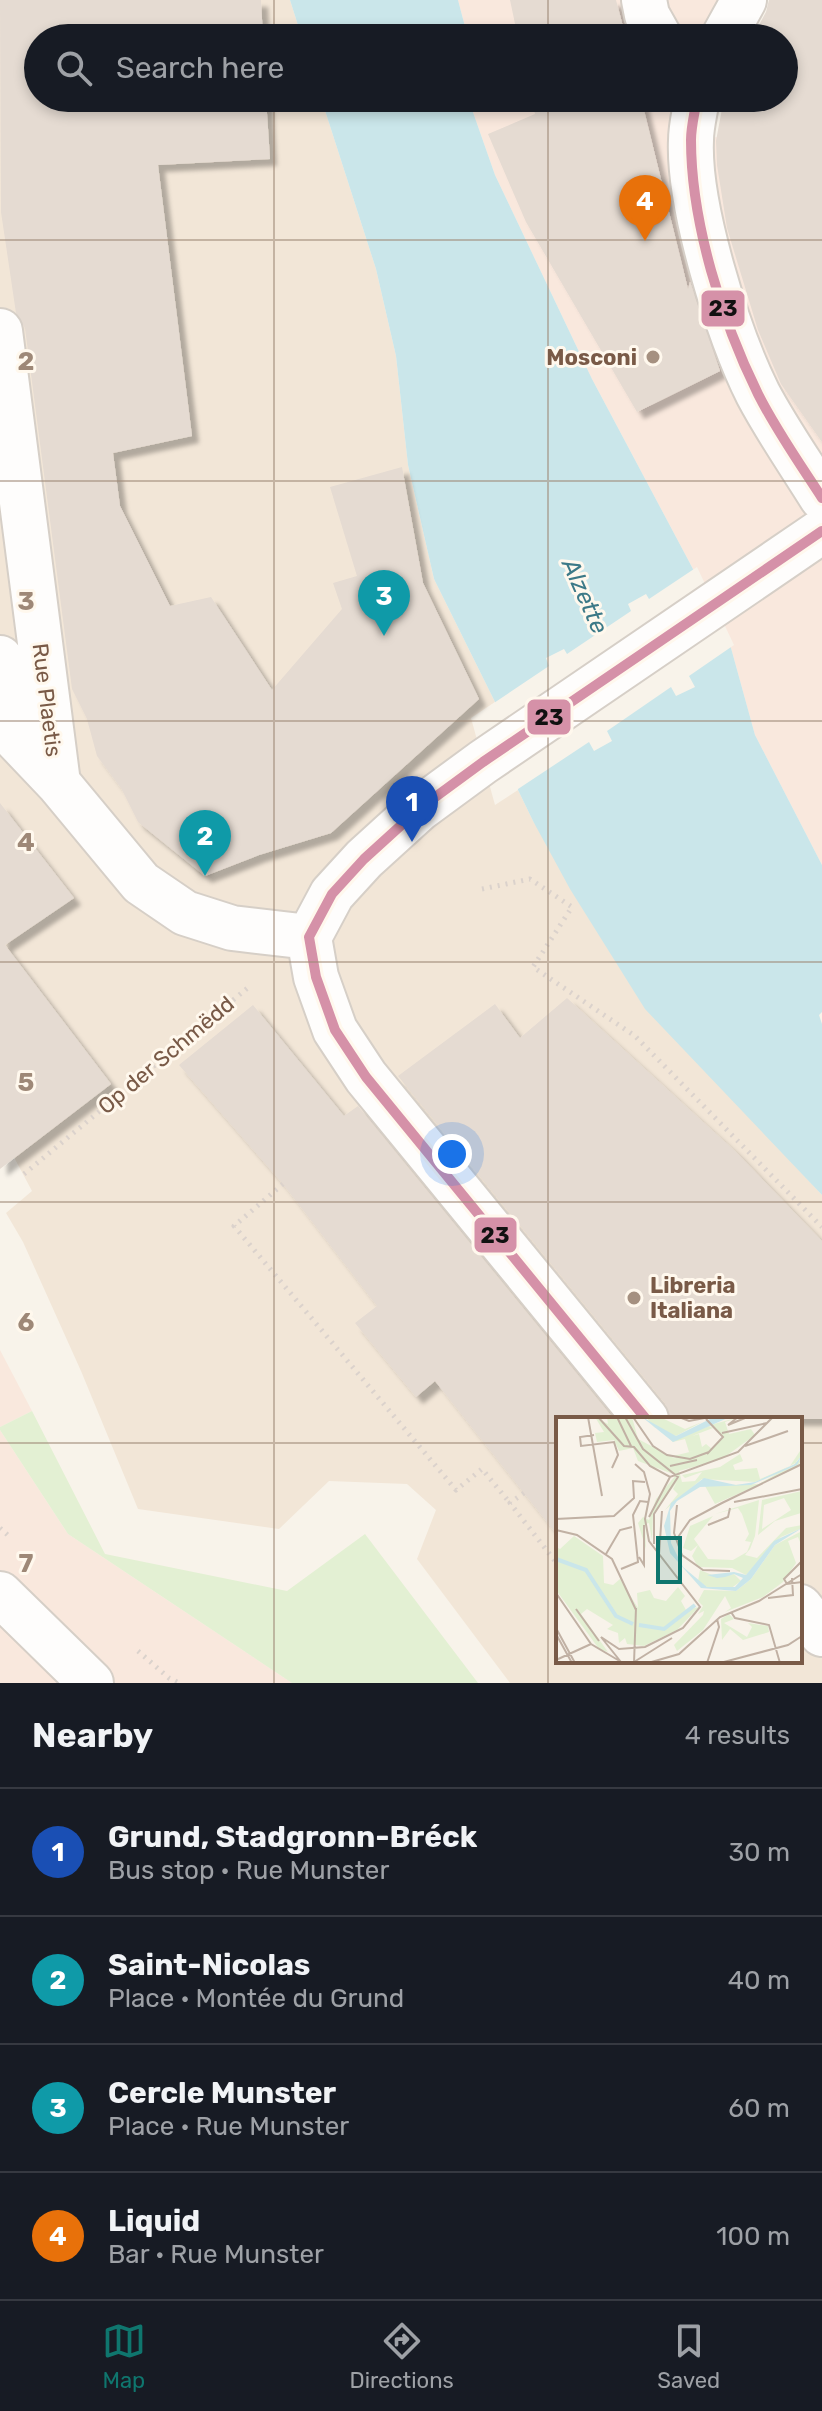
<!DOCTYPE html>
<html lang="en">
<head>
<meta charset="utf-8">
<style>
  body { margin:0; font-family:Rubik,sans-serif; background:#20242c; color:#f1f3f6 }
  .you { position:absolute; left:452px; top:1154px; width:28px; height:28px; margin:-20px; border:6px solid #fff; border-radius:50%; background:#1a73e8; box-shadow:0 0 0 12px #1a73e833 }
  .badge { display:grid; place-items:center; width:52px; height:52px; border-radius:50%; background:#0f766e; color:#fff; font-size:26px; font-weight:700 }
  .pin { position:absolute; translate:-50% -66px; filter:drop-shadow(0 2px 4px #0008) }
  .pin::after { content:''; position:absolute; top:42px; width:28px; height:24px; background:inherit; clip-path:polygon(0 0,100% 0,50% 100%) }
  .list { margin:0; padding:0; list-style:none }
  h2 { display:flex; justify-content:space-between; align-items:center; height:104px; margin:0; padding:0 32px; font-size:34px }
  h2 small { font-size:26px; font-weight:400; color:#9ea1a6 }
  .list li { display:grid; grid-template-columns:52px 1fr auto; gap:24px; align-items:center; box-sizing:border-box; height:128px; padding:0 32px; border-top:2px solid #363941 }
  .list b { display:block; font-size:30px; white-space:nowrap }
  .list p { margin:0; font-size:26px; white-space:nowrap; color:#9ea1a6 }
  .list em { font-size:26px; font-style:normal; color:#9ea1a6 }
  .icon { flex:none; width:44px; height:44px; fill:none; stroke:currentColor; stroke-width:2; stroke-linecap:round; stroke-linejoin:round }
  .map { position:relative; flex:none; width:822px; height:1683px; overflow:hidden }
  .search { position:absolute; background:#171b24; box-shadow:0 4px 12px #0003; left:24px; right:24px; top:24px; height:88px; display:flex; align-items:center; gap:20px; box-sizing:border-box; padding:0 28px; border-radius:44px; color:#9ea1a6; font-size:30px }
  .sheet { height:616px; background:#171b24 }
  nav { display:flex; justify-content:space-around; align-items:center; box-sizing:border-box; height:112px; border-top:2px solid #363941; background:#171b24; font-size:22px; color:#9ea1a6 }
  nav a { display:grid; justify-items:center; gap:4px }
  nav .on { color:#0f766e }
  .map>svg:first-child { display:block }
  .residential { fill:#f2e6d7; fill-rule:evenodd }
  .commercial { fill:#f9e8dd }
  .green { fill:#e3f0d3 }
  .water { fill:#cae6ea }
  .pier { fill:#f8f3ea }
  .building { fill:#e5dbd2; filter:url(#shadow) }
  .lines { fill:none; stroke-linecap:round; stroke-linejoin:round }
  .street-casing { stroke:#d6cfc7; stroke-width:48 }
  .path { stroke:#dbd2cc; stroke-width:5; stroke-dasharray:2 6; stroke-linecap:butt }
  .street { stroke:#fefdfc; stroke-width:44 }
  .bus-1-casing { stroke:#fff8ed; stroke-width:16 }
  .bus-1 { stroke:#d591a8; stroke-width:10 }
  .grid { fill:none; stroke:#9e8877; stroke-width:2; stroke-opacity:0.55 }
  .poi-dot { fill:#a59080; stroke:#fff8ed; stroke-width:3 }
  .labels { text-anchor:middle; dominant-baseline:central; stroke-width:6; stroke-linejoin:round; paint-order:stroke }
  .poi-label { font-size:22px; font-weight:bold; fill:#795a47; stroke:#fff8ed; text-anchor:end }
  .street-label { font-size:22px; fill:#795a47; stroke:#fff8ed }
  .water-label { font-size:24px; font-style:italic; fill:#3c7987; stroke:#fff8ed }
  .inset-river { fill:none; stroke:#cae6ea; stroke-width:4 }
  .inset-road { fill:none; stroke:#c1b1a4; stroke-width:2 }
  .view { fill:#0f766e; fill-opacity:0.15; stroke:#0f766e; stroke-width:4 }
  .inset-edge { fill:none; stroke:#795a47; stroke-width:4 }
  .grid-label { font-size:26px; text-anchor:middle; font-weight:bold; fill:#9e8877; stroke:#fff8ed; stroke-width:6; stroke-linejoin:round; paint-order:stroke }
  .line-badge { stroke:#fff8ed; stroke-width:3 }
  .pale-badge-label { font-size:22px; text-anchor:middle; font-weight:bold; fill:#111 }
</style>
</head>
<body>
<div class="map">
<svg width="822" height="1683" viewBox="0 0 822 1683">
  <defs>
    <filter id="shadow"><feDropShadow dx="7" dy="7" stdDeviation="2" flood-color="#0004"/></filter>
  </defs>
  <rect width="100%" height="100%" fill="#f8f3ea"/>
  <path class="residential" d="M0 0H290L302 38H38V98H321L376 269 396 356 408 465 434 579 495 702 471 718 495 805 518 790 533 821 761 1129 822 1195V1683H510L417 1559 436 1510 407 1484 329 1481 279 1529 138 1509 81 1371 23 1242 6 1213 32 1191 0 1131ZM558 1419H800V1661H558Z"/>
  <path class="commercial" d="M458 0H744L723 38H468Z
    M468 98H697L691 140 822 125V865L755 735 731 648 693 569 592 379 495 175Z
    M0 1350 32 1411 0 1427Z
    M0 1430 68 1534 292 1683H0Z"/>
  <path class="green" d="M32 1411 105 1554 287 1591 365 1534 478 1683H292L68 1534 0 1430V1427Z"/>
  <path class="water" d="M290 0H458L468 38H302Z
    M321 98H468L495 175 592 379 693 569 731 648 755 735 822 865V1012L819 1015 822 1024V1195L645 1009 570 889 533 821 518 790 495 702 434 579 408 465 396 356 376 269Z"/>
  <path class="pier" d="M697 567 734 645 689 676 695 687 676 696 671 687 607 731 612 741 594 751 589 742 515 791 491 705 549 666 546 658 564 649 567 654 631 611 628 604 646 594 649 599Z"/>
  <path class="building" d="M0 0H261L263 38H38V98H266L270 159 158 165 192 436 113 453 120 506 170 606 211 597 272 690 342 609 333 583 357 576 330 487 402 467 423 583 479 699 331 833 259 855 205 876 138 822 121 788 97 756 87 719 72 689 25 328 16 313 1 212Z
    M510 0H616L626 38H518Z
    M769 0H822V442L781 384 758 330 727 228 717 165 716 141 724 98H784V38H752L766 12Z
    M531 98H641L688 289 690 282 720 371 637 412 526 222 488 134 535 114Z
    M0 803 74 898 5 945 111 1084 0 1169Z
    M567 998 736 1152 822 1241V1419H670L665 1403 398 1076 495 1004 520 1038Z
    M253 1005 344 1116 358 1106 614 1419H558V1536L435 1381 416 1397 355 1323 377 1306 283 1184 179 1065Z"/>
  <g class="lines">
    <defs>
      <path id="street" d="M644 0 647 15 660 38
        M723 38 744 0
        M697 98C695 112 691 126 691 140 688 206 728 334 758 394 777 430 801 464 822 498
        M0 331 58 783
        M0 658 40 745
        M0 722 58 783 141 883 185 913 232 928 309 937
        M309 937 332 894 364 859 419 809 483 762 822 531
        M309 937 316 977 335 1030 366 1077 646 1419
        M0 1594 91 1683
        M800 1607 822 1634"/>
    </defs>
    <use href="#street" class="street-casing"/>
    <path class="path" d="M482 889 530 879 572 907 533 967 635 1036 822 1227
      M24 1174 250 986
      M283 1184 234 1226 456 1490 482 1469 510 1503
      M524 1493 510 1503 558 1565
      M0 1528 11 1538
      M138 1651 169 1678 179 1683"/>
    <use href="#street" class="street"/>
    <defs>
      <path id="bus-1" d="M697 98C695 112 691 126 691 140 691 222 722 321 758 394 776 430 800 464 822 498
        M309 937 332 894 364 859 419 809 483 762 822 531
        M309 937 316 977 335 1030 366 1077 646 1419"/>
    </defs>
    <use href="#bus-1" class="bus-1-casing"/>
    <use href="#bus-1" class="bus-1"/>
  </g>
  <path class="grid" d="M274 0V38M548 0V38M274 98V1683M548 98V1683M0 240H822M0 481H822M0 721H822M0 962H822M0 1202H822M0 1443H558M800 1443H822"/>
  <g class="poi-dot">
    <circle cx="653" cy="357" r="8"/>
    <circle cx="634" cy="1298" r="8"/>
  </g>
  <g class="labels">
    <g class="poi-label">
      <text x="637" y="357">Mosconi</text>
      <text x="650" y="1285" text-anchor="start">Libreria<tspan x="650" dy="25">Italiana</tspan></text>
    </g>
    <g class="street-label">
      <text transform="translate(47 700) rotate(83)">Rue Plaetis</text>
      <text transform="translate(166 1055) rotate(-40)">Op der Schmëdd</text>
    </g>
    <g class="water-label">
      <text transform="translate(585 596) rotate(66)">Alzette</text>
    </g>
  </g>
  <g transform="translate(556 1417)">
    <rect width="246" height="246" fill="#f8f3ea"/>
    <path d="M39 0 52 7 51 0H76L82 22 120 42 117 39 138 34 133 35 129 22 117 25 115 23 153 9 157 11 136 19 143 17 146 30 150 27 156 32 167 20 154 8 184 0 169 5 173 17 195 12 199 18 166 42 123 54 126 65 139 64 146 55 129 61 126 58 164 50 184 37 187 44 177 48 179 53 201 51 204 62 234 49 246 31V38L236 50 199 65 146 62 109 93 122 77 117 72 121 65 97 97 96 123 93 106 89 107 90 132 82 106 87 100 93 103 100 82 120 58 82 44 77 31 63 34 58 23 41 25 39 16 48 15ZM90 0H104L129 12 146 5 120 19 98 10ZM246 42 241 50 234 54 159 87 149 69 203 67ZM246 74 245 96 219 104 202 118 206 83ZM228 81 235 93 206 112 208 88ZM203 83 199 119 194 132 189 138 201 141 230 111 246 108V111L225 120 190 158 176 151 142 150 136 139 142 128 135 134 127 131 134 109 157 99 138 122 152 142 177 143 191 135 195 125 189 124 193 117 186 97 182 91 159 97ZM246 114V130L242 120 232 124 240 146 227 165 207 180 169 195 175 191 169 179 147 213 121 234 118 228 147 198 148 194 142 197 147 189 142 184 148 173 180 174 195 162 219 128ZM18 119 47 139 48 166 57 168 64 162 82 191 81 176 94 173 98 181 110 184 122 170 129 179 125 184 130 193 143 190 121 213 88 229 71 227 69 221 63 226 62 216 51 212 57 208 31 192 25 197 52 235 43 232 0 173V130L4 132ZM144 153 161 160 178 157 185 164 174 172 151 170 142 164ZM173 197 178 202 168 206 191 220 196 210 192 206 212 209 213 215 187 223 174 212 166 223 165 202Z" fill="#e3f0d3" fill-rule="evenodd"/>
    <path d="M86 0 120 19 154 2 174 0 117 25ZM246 38 241 48 195 68 144 70 121 84 114 94 115 126 127 150 151 170H179L187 161 178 157 169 160 161 161 151 158 178 155 190 158 218 124 246 111 219 128 195 162 180 174 145 171 114 136 108 109 115 86 148 61 180 68 199 65 239 47Z" fill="#cae6ea"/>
    <path class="inset-river" d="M0 142 30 153 60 199 77 207M83 208 108 212 139 188"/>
    <path class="inset-road" d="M32 0 46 79M42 0 68 29 78 30 94 49 114 60 182 35 217 0M61 0 75 29M69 0 87 32 122 60 98 97V127M77 0 97 29 111 38 134 42 153 35M123 0 133 4 154 0M182 0 172 8 189 1M150 2 167 20 151 37M166 16 211 6M38 18 24 20 25 29 58 25 62 38 56 51M189 29 232 14M114 49 141 43M178 85 246 72M166 86 246 47M121 88 118 116 126 138 147 153 174 154M93 100 114 60M0 102 58 99 78 81 77 64 89 65M152 108 172 100 174 91M0 113 21 118 56 142 80 193M120 123 134 103 166 86M50 137 64 113 76 110M103 138 106 94M83 140 88 148V108M246 144 228 162 231 167 246 165M65 152 82 145 77 98 84 84 92 85M0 176 35 227 67 246M212 181 237 178 236 161M20 192 43 224M175 195 179 201 213 208 224 246M0 211 19 246M0 217 16 246M0 243 35 227M65 245 45 220 63 232 89 230 127 211 144 190 93 124 89 102 94 77 88 55 79 47M78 245 116 221M78 246 80 191M92 246 123 237 164 200 203 184 246 157M151 246 163 210 161 202M164 246 232 228 246 219"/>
    <path class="view" d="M102 121H124V165H102Z"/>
    <rect width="246" height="246" class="inset-edge"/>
  </g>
  <g class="grid-label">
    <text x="26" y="370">2</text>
    <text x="26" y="610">3</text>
    <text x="26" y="851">4</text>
    <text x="26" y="1091">5</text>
    <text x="26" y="1331">6</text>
    <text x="26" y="1572">7</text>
  </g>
  <g class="line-badge">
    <rect x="700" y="289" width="46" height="39" rx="8" fill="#d591a8"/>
    <rect x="526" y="698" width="46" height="38" rx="8" fill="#d591a8"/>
    <rect x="473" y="1216" width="45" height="38" rx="8" fill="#d591a8"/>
  </g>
  <g class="pale-badge-label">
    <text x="723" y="316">23</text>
    <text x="549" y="725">23</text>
    <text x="495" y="1243">23</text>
  </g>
</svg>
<div class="you"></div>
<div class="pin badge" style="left:412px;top:842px;background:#1a4fb4">1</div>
<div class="pin badge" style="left:205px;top:876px;background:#0f9aa8">2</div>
<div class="pin badge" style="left:384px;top:636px;background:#0f9aa8">3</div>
<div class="pin badge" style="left:645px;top:241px;background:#e8710a">4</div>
<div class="search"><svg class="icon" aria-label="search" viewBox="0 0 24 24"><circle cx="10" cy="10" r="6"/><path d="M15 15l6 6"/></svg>Search here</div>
</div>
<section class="sheet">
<h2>Nearby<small>4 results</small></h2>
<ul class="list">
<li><span class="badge" style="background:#1a4fb4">1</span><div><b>Grund, Stadgronn-Bréck</b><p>Bus stop · Rue Munster</p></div><em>30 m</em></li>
<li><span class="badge" style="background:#0f9aa8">2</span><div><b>Saint-Nicolas</b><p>Place · Montée du Grund</p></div><em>40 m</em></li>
<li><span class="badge" style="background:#0f9aa8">3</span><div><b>Cercle Munster</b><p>Place · Rue Munster</p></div><em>60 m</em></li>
<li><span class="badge" style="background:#e8710a">4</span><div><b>Liquid</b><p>Bar · Rue Munster</p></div><em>100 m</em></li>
</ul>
</section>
<nav>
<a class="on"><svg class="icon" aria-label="map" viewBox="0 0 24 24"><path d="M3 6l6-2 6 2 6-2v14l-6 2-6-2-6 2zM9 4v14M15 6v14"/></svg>Map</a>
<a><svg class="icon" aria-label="directions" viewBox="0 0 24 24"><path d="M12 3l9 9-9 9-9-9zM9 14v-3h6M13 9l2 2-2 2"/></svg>Directions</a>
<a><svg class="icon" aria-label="saved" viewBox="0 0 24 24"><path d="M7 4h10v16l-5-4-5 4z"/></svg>Saved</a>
</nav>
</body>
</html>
